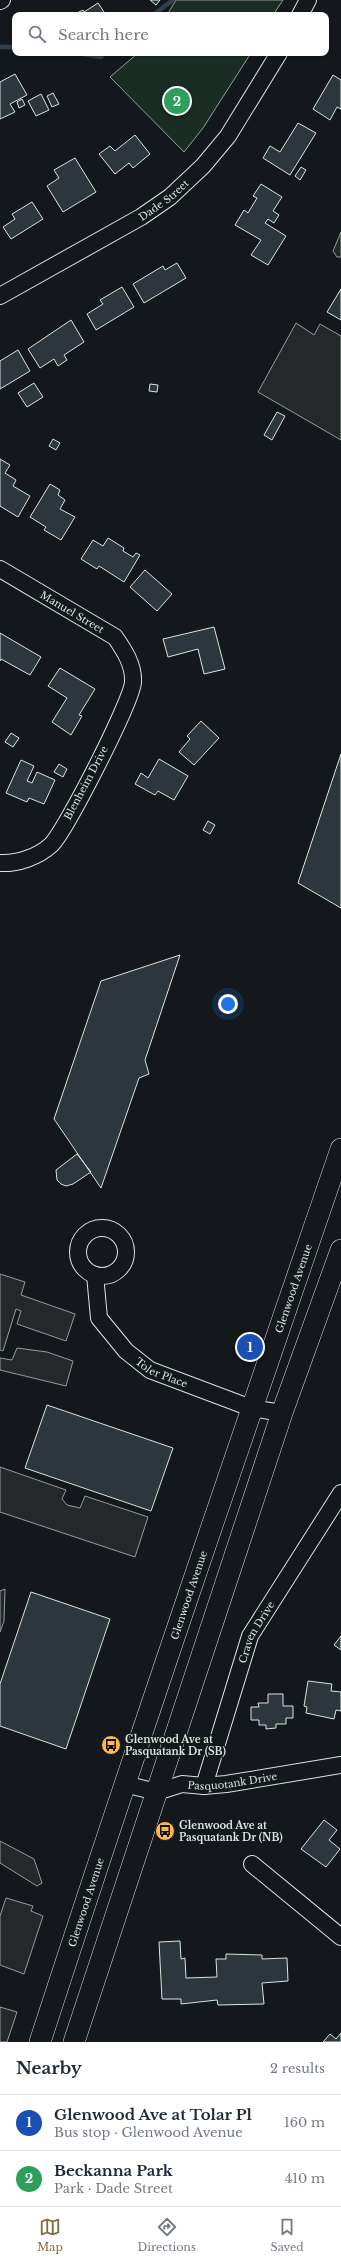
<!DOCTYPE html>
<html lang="en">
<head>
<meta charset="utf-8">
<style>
  body { margin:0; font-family:"Libre Baskerville",serif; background:#f6f6f7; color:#1f2937 }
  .you { position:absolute; left:228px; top:1004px; width:14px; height:14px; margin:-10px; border:3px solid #fff; border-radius:50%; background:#1a73e8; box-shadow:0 0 0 6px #1a73e833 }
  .badge { display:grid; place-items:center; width:26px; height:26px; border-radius:50%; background:#846941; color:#fff; font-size:13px; font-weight:700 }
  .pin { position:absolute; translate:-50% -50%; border:2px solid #fff; box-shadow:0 1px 4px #0006 }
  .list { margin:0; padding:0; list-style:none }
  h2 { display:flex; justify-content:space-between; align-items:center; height:52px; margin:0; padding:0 16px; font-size:17px }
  h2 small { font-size:13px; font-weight:400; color:#747a83 }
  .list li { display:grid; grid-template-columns:26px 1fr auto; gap:12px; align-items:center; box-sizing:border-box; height:56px; padding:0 16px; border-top:1px solid #e0e1e3 }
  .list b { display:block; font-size:15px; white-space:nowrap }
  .list p { margin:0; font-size:13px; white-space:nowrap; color:#747a83 }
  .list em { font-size:13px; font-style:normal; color:#747a83 }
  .icon { flex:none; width:22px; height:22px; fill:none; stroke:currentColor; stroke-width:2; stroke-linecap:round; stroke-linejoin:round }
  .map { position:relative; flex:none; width:341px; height:2042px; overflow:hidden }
  .search { position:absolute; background:#fff; box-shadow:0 1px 3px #0004; left:12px; right:12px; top:12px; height:44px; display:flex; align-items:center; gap:10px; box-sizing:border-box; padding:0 14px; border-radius:8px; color:#747a83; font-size:15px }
  .sheet { height:164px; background:#fff }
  nav { display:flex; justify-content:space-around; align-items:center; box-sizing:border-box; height:56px; border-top:1px solid #e0e1e3; background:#fff; font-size:11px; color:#747a83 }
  nav a { display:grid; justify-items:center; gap:2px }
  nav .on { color:#846941 }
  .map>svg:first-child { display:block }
  .green { fill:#1a2d24; stroke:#939e99 }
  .parking { fill:#24282b; stroke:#939e99 }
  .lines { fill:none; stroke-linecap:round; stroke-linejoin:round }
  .stream { stroke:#2f3f4d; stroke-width:4.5 }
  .building { fill:#2c363c; stroke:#d8e6dc }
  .minor-casing { stroke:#d8e6dc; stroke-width:18 }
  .major-casing { stroke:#d8e6dc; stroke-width:22 }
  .minor { stroke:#14181c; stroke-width:16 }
  .major { stroke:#14181c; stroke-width:21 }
  .labels { text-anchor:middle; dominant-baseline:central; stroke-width:3; stroke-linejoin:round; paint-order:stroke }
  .street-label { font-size:10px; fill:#d8e6dc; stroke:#14181c }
  .poi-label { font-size:10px; font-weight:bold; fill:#d8e6dc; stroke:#14181c; text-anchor:start }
</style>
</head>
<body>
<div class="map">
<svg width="341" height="2042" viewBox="0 0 341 2042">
  <rect width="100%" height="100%" fill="#14181c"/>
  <path class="green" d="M176 0H283L273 15H167Z
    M138 53H251L203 128 184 152 110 77Z"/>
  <path class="parking" d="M341 232V257H337L333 251Z
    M296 323 314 335 320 324 341 336V440L258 392Z
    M0 1274 25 1282 21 1295 75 1314 66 1341 17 1324 21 1311 16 1309 3 1351 0 1350Z
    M17 1348 47 1352 73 1361 66 1386 0 1370V1358L12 1360Z
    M0 1467 66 1490 62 1499 67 1505 80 1508 85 1496 148 1517 135 1557 0 1512Z
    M5 1589 4 1621 0 1632V1591Z
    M0 1841 34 1859 42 1883 37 1886 0 1863Z
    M6 1898 33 1906 31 1911 43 1916 24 1974 0 1965V1916Z
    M0 2007 17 2012 7 2042H0Z"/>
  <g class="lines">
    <path class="stream" d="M153 15 173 0
      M0 47H15
      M78 53 101 57 104 53"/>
  </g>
  <path class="building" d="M150 0H160L156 5Z
    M98 3 106 15 77 13 83 10 84 12Z
    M15 74 27 95 10 104 15 112 0 119V82Z
    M333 75 341 80V109L337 107 330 120 313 109Z
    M53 93 59 104 52 107 47 96Z
    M41 94 49 110 36 116 28 101Z
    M22 99 25 105 19 108 17 102Z
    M298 123 316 133 290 175 263 158 270 146 280 152Z
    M135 135 150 154 133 168 129 163 115 174 99 154 110 146 115 151Z
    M75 158 96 192 63 212 47 186 59 178 54 170Z
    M301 167 306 170 300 180 295 176Z
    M261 184 282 197 273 211 279 215 274 223 268 219 265 223 286 236 268 265 251 255 261 240 235 225 244 210 248 213 257 198 253 196Z
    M32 202 43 219 11 239 3 227 15 219 12 214Z
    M177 263 186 278 144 303 133 284 163 266 165 270Z
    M122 287 134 307 96 330 87 314 103 304 100 300Z
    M341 289V320L327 312Z
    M71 320 84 342 64 355 67 360 58 366 54 359 40 368 28 349Z
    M18 350 30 371 0 389V361Z
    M34 383 43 397 27 407 18 393Z
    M150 384 158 385 157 392 149 391Z
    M277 412 285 416 272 440 264 435Z
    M53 439 60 443 56 450 49 446Z
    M0 459 10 465 5 473 16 480 13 486 30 496 18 517 0 506Z
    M50 484 60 490 58 495 65 500 60 509 75 517 61 540 44 530 46 527 30 517Z
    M108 538 124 548 123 551 133 557 136 553 140 555 124 582 99 566 97 569 81 559 93 540 103 546Z
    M145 570 172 594 157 611 130 587Z
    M214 627 225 669 204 674 198 649 168 657 163 639Z
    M0 633 41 657 30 675 1 659 0 661Z
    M60 668 95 689 79 715 82 716 71 735 52 722 67 698 48 686Z
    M201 721 219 738 194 765 179 752 190 739 187 736Z
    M11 733 19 738 13 747 5 742Z
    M341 754V908L298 883Z
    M159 759 188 776 174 800 158 791 155 795 135 784 141 773 148 778Z
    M21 760 34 766 27 781 32 783 37 772 55 780 44 804 29 798 27 802 6 793Z
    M59 764 67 769 63 777 54 772Z
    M208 821 215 825 210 834 203 830Z
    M180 955 145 1060 149 1074 139 1078 101 1188 54 1119 101 981Z
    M77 1154 91 1172 73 1184 66 1186 61 1184 57 1180 56 1170Z
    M47 1405 173 1448 151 1511 25 1468Z
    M31 1592 110 1619 66 1749 0 1726V1684Z
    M341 1636V1650L334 1645Z
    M308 1681 332 1684 331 1691 341 1692V1711L336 1710 334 1719 306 1713 307 1707 304 1706Z
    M268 1694H283V1706H293V1718H286V1724H276V1728L266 1729V1725H259V1720H251V1707H259L258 1703H268Z
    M324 1820 337 1830 329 1840 340 1849 326 1867 301 1849Z
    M180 1941 181 1959 185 1958 186 1978 217 1977 216 1959H226V1954L262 1955V1959L287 1958 288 1981 262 1983 264 2004 218 2005 217 2000 181 2004V1999H162L159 1942Z
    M341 2033V2042H323L330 2034 336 2039Z"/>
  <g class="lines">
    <defs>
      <g id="minor">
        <path d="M0 1 2 0"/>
        <path d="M300 15 308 0"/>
        <path id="s1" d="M0 296 141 217 170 197 203 166 228 136 279 53"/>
        <path id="s2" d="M0 569 115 637C124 650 134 665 133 682 132 701 65 832 51 845 38 857 17 864 0 863"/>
        <circle cx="102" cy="1252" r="24"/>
        <path id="s3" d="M95 1275 99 1318 126 1351 150 1370 251 1408 282 1413"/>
        <path id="s4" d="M124 1784 157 1792 182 1784 204 1786 226 1784 341 1765"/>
        <path id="s5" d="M204 1786 250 1636 341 1493"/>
        <path d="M252 1864 341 1937"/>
      </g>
      <g id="major">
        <path id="s6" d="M40 2042C137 1743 239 1446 341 1149"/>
        <path d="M74 2042 282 1413 341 1250"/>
      </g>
    </defs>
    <use href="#minor" class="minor-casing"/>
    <use href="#major" class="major-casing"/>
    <use href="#minor" class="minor"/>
    <use href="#major" class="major"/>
  </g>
  <defs>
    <symbol id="bus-disc" viewBox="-11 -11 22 22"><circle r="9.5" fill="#ffb74d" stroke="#14181c"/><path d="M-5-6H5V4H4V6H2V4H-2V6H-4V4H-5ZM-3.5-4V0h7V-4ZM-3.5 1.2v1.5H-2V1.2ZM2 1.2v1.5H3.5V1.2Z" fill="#111"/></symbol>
  </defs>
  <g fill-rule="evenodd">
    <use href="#bus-disc" x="100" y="1734" width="22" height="22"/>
    <use href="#bus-disc" x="154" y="1820" width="22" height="22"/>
  </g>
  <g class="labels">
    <g class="street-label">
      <text stroke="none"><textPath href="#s1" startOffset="190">Dade Street</textPath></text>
      <text stroke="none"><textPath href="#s2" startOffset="84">Manuel Street</textPath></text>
      <text transform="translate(86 783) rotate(-62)">Blenheim Drive</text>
      <text stroke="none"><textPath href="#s6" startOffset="795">Glenwood Avenue</textPath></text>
      <text stroke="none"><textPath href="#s3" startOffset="128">Toler Place</textPath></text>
      <text stroke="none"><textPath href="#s6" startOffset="471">Glenwood Avenue</textPath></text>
      <text stroke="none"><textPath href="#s5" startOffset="163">Craven Drive</textPath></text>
      <text stroke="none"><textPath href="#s4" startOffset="111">Pasquotank Drive</textPath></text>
      <text stroke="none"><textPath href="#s6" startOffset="147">Glenwood Avenue</textPath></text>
    </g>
    <g class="poi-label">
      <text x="125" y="1739">Glenwood Ave at<tspan x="125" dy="12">Pasquatank Dr (SB)</tspan></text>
      <text x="179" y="1825">Glenwood Ave at<tspan x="179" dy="12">Pasquatank Dr (NB)</tspan></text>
    </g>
  </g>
</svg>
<div class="you"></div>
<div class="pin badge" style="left:250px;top:1347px;background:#1a4fb4">1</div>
<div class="pin badge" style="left:177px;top:101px;background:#2e9e5b">2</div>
<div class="search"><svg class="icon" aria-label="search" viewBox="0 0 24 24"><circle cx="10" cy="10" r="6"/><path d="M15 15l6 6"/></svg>Search here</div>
</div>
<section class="sheet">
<h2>Nearby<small>2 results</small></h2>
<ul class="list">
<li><span class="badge" style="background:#1a4fb4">1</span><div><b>Glenwood Ave at Tolar Pl</b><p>Bus stop · Glenwood Avenue</p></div><em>160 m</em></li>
<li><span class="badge" style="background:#2e9e5b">2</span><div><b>Beckanna Park</b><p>Park · Dade Street</p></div><em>410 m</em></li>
</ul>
</section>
<nav>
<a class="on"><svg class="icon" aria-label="map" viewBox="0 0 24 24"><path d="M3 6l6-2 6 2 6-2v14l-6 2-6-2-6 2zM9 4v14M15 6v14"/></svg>Map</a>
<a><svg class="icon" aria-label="directions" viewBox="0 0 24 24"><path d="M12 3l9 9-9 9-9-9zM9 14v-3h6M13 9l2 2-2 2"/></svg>Directions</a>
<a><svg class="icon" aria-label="saved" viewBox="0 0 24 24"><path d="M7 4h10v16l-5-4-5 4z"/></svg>Saved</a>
</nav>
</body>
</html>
